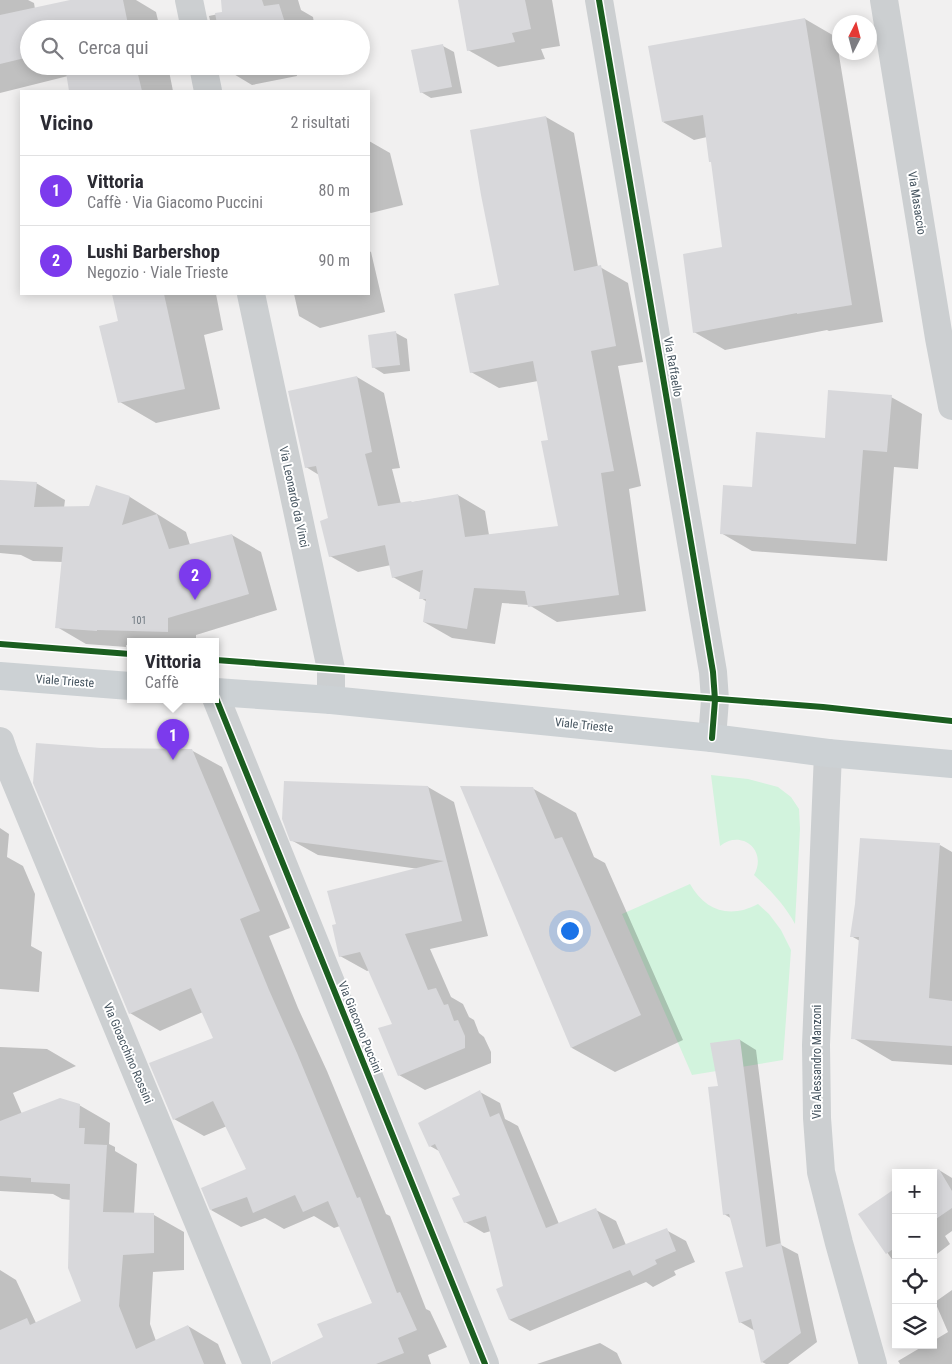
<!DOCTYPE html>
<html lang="it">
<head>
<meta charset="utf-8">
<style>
  body { margin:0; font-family:"Roboto Condensed",sans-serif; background:#f7f7f7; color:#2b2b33 }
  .controls { position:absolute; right:15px; bottom:15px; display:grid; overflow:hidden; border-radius:0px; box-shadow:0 2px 12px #0003 }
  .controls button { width:45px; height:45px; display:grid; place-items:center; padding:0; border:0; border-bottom:1px solid #e1e1e2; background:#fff; color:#2b2b33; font:25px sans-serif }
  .compass { position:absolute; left:832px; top:15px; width:45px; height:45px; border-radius:50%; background:#fff; box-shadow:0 2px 12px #0003; rotate:6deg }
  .you { position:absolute; left:569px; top:930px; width:18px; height:18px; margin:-12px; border:4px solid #fff; border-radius:50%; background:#1a73e8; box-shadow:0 0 0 8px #1a73e833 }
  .badge { display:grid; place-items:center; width:32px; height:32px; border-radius:50%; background:#7c3aed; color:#fff; font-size:16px; font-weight:700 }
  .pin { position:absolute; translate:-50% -41px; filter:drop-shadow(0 1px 2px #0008) }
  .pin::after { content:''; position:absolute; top:26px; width:18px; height:15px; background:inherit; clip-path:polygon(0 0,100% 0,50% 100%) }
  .popup { position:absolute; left:127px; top:638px; width:92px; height:65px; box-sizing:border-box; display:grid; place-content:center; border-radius:0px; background:#fff; filter:drop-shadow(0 1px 4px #0005); font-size:16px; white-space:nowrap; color:#7c7c81 }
  .popup b { font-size:19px; color:#2b2b33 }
  .popup::after { content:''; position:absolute; left:50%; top:100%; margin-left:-10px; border:10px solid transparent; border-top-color:#fff }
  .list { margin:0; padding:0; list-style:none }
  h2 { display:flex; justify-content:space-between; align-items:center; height:65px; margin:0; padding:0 20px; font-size:21px }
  h2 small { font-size:16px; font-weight:400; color:#7c7c81 }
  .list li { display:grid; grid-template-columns:32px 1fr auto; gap:15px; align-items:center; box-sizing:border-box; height:70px; padding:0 20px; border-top:1px solid #e1e1e2 }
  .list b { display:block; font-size:19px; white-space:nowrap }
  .list p { margin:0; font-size:16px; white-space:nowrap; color:#7c7c81 }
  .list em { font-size:16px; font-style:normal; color:#7c7c81 }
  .icon { flex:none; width:28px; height:28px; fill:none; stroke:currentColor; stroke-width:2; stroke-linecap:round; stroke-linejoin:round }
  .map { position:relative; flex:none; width:952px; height:1364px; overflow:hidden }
  .search { position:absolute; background:#fff; box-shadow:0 2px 12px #0003; left:20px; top:20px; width:350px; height:55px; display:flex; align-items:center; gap:12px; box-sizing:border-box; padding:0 18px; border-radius:28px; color:#7c7c81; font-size:19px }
  .panel { position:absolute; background:#fff; box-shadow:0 2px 12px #0003; left:20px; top:90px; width:350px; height:205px; border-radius:0px }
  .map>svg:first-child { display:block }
  .green { fill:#d2f3dd }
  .shadow { fill:#0003 }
  .building { fill:#d8d8db }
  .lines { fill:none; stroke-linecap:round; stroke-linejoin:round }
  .minor { stroke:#cccfd1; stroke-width:28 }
  .tertiary { stroke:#cccfd1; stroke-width:28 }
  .secondary { stroke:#ccd1d4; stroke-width:28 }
  .cycleway-casing { stroke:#fff; stroke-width:9 }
  .cycleway { stroke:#1b5e20; stroke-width:6 }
  .labels { text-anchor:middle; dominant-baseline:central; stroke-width:4; stroke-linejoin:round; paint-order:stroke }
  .number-label { font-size:10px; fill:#6b767f }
  .street-label { font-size:12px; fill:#45545f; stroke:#fff }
</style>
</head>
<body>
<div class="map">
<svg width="952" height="1364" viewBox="0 0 952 1364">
  <rect width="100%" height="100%" fill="#f1f0f0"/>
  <path class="green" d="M711 775 748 779 778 787 791 797 799 809 800 829 795 924C784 904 770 890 754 875 768 850 741 829 720 846Z
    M690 884C705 911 730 919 758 904L769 914 781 930 791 950 783 1060 692 1075 622 914Z"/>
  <path class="shadow" d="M0 0H28L34 3 35 9 76 0H136L156 12 160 29H29V66H168L173 91H71L68 76 0 93Z
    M222 0H298L301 10 313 17 315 29H212L209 16 223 13Z
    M459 0H552L560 46 541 49 545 59 498 67 468 50Z
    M805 19 836 37 883 322 829 331 827 330 725 350 694 332 724 248 712 162 707 137 694 140 663 122Z
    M443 46 454 52 462 93 431 98 421 92Z
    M226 66H296L297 76 252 85 227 70Z
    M546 117 574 133 598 267H600L628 283 643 362 618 366 641 486 629 489 646 611 557 622 529 605 502 603 495 644 452 638 424 622 427 602 421 598V593L393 577 391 565 358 572 330 556V519L319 475 306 467 357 377 384 393 400 468 392 469 401 504 458 495 485 511 489 535 559 527 550 441 538 381 499 388 471 372 500 286Z
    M369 141 390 153 403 205 371 213 369 212Z
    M369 251 371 252 385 312 320 328 299 316 294 294H369Z
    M113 294H216L223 330 204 335 220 409 156 423 120 402 119 321Z
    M396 333 407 339 410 371 384 374 373 367Z
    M891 397 922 414 918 469 894 467 887 561 752 551 721 533 753 488Z
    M0 481 36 483 65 500 64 508 90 507 96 487 130 497 186 532 190 545 232 535 261 552 277 610 196 635V641H130V646L126 645V647L86 644 57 627 63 562 33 561 21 555 0 553Z
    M101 749 191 750 222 767 290 928 269 936 298 1008 327 1071 386 1214 390 1216 426 1309 430 1311 447 1347 428 1355 431 1364H309L324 1338 373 1304 340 1226 334 1228 314 1216 284 1229 265 1218 241 1227 211 1210 248 1170 227 1126 204 1136 174 1119 215 1038 203 1012 160 1031 130 1013Z
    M428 787 454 802 488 936 430 949 451 997 463 1004 469 1017 474 1020 479 1033 484 1037 491 1052V1063L425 1090 399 1075 394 1025 370 970 367 971 340 956 419 869 318 855 291 840Z
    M532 788 576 813 594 857 605 863 683 1040 615 1072 572 1048Z
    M0 828 9 834 7 857 23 866 35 894 31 946 42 952 39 992 0 989Z
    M940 845 952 852V1065L892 1061 853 1038 860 941 851 936Z
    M740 1040 756 1050 781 1245 798 1254 817 1342 788 1364H766L762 1362 755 1331 740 1322 744 1268 732 1219 724 1214 720 1087Z
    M0 1047 47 1049 76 1066 13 1093 22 1114 79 1105 110 1123 109 1144 115 1147V1151L137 1164 134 1214 154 1215 184 1232V1270L153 1272 150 1324 156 1341 188 1326 218 1344 226 1364H0V1270L16 1280 36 1323 83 1302 71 1200 62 1199 53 1194 0 1191Z
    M480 1092 500 1103 505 1119 518 1126 559 1224 596 1210 616 1221 626 1245 666 1230 686 1241 695 1262 674 1271 676 1275 653 1287 646 1282 530 1331 510 1320 498 1289 505 1287 491 1231 484 1233 465 1222 462 1195 439 1151 430 1146Z
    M939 1170 952 1178V1231L945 1236 950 1244 933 1257V1174Z
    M896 1189V1264L894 1262 860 1214Z
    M952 1290V1364H900L898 1361 925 1345H933V1341L948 1332 935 1302Z
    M600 1343 617 1353 622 1364H537Z"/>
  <path class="building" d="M70 0H123L129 29H29V57L0 64V15Z
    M221 0H262L264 6 279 4 287 29H218L215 13 222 12Z
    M458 0H525L531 29 512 33 515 42 467 51Z
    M805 18 852 305 797 314V313L693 333 683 254 722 247 711 162H709L703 115 662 122 648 46Z
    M443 44 452 87 420 93 411 50Z
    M65 66H136L142 91H69Z
    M225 66H252L226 71Z
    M546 116 574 271 601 265 616 346 591 351 614 471 601 473 619 595 528 607 525 591 474 588 467 629 423 622 426 599H419L423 570 392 578 385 545 329 557 320 521 328 518 316 466 305 468 288 391 357 376 372 452 365 454 378 506 411 501 412 502 458 494 465 537 558 526 541 441 548 440 533 361 470 373 454 294 499 285 481 195 470 130Z
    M112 294H164L185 389 118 403 99 326 118 321Z
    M396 331 400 365 372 368 368 335Z
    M828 390 892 395 887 452 863 450 856 544 720 534 723 485 752 487 756 432 825 438Z
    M0 480 37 482 34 507 89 506 96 485 130 496 122 525 157 514 169 549 232 534 249 594 168 618V632L97 630V631L55 628 63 547 0 545Z
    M36 743 101 748 192 749 260 911 240 919 269 990 297 1053 357 1198 360 1197 397 1293 400 1292 417 1330 398 1338 404 1353 376 1364H272V1362L323 1337 317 1324 372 1303 328 1201 303 1212 295 1195 253 1213 247 1197 210 1210 201 1188 246 1169 213 1101 173 1120 149 1063 213 1038 191 988 129 1014 33 783Z
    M284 781 428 786 462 921 405 934 428 990 436 988 444 1005 448 1004 454 1021 458 1020 465 1036V1048L398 1076 378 1028 392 1024 360 952 339 957 332 925 336 924 327 891 444 861 290 841 282 819Z
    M460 786 533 787 555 839 562 837 641 1015 571 1048Z
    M860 838 940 843 929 998 952 1001V1046L851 1039 859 937H850L855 904Z
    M740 1039 766 1247 781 1243 801 1333 761 1363 751 1319 739 1323 725 1272 743 1267 729 1214 723 1215 708 1087 718 1086 710 1043Z
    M480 1090 490 1117 499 1113 546 1228 596 1208 613 1249 667 1228 676 1251 655 1260 657 1264 633 1276 630 1270 509 1320 496 1289 503 1286 486 1216 464 1223 452 1198 460 1195 435 1144 429 1147 418 1123Z
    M60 1098 80 1104 79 1128H85L84 1144 107 1145 103 1212 154 1213V1253L123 1255 119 1306 136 1349 188 1325 204 1364H0V1330L27 1318 30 1325 81 1301 68 1268 70 1184 31 1182V1178L0 1176V1121Z
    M939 1169 952 1191V1208L933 1221V1173Z
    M896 1188V1247L886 1254 858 1214Z"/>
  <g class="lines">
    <path class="minor" d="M189 0 195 29
      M599 0 713 672 715 700 712 738
      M884 0 939 338 952 406
      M203 66 208 91
      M251 294 331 669V700
      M216 698 485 1364
      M0 741 5 756 257 1364"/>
    <path class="tertiary" d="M828 753 816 1045 817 1118 821 1172 839 1243 873 1364"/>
    <path class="secondary" d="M0 676 130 686
      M216 692 331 700 712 738 828 753 952 764"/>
    <defs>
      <path id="cycleway" d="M599 0 713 672 715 700 712 738
        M0 644 130 654
        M216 660 823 707 952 721
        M216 698 485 1364"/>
    </defs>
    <use href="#cycleway" class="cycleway-casing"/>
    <use href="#cycleway" class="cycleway"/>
  </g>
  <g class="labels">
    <g class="number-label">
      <text x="139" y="620">101</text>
    </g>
    <g class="street-label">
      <text transform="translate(917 203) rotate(81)">Via Masaccio</text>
      <text transform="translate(673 367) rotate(80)">Via Raffaello</text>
      <text transform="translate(294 497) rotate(78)">Via Leonardo da Vinci</text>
      <text transform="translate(65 681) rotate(4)">Viale Trieste</text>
      <text transform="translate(584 725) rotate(6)">Viale Trieste</text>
      <text transform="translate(360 1027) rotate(68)">Via Giacomo Puccini</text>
      <text transform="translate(128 1053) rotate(67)">Via Gioacchino Rossini</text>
      <text transform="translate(817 1062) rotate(-90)">Via Alessandro Manzoni</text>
    </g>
  </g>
</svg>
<div class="controls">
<button>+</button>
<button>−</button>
<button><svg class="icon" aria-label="locate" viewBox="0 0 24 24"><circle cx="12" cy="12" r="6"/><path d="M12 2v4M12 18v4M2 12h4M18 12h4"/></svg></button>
<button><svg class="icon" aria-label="layers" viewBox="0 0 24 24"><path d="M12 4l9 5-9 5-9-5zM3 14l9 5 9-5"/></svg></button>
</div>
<svg class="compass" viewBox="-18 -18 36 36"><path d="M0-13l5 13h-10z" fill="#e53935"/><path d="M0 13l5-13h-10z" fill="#7c7c81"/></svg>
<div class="you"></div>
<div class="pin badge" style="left:173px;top:760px">1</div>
<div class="popup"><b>Vittoria</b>Caffè</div>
<div class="pin badge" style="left:195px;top:600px">2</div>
<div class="search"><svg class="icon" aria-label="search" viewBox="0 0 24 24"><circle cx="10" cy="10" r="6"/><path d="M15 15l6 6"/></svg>Cerca qui</div>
<section class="panel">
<h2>Vicino<small>2 risultati</small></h2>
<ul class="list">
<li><span class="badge">1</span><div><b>Vittoria</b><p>Caffè · Via Giacomo Puccini</p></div><em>80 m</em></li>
<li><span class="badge">2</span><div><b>Lushi Barbershop</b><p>Negozio · Viale Trieste</p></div><em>90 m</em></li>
</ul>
</section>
</div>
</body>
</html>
